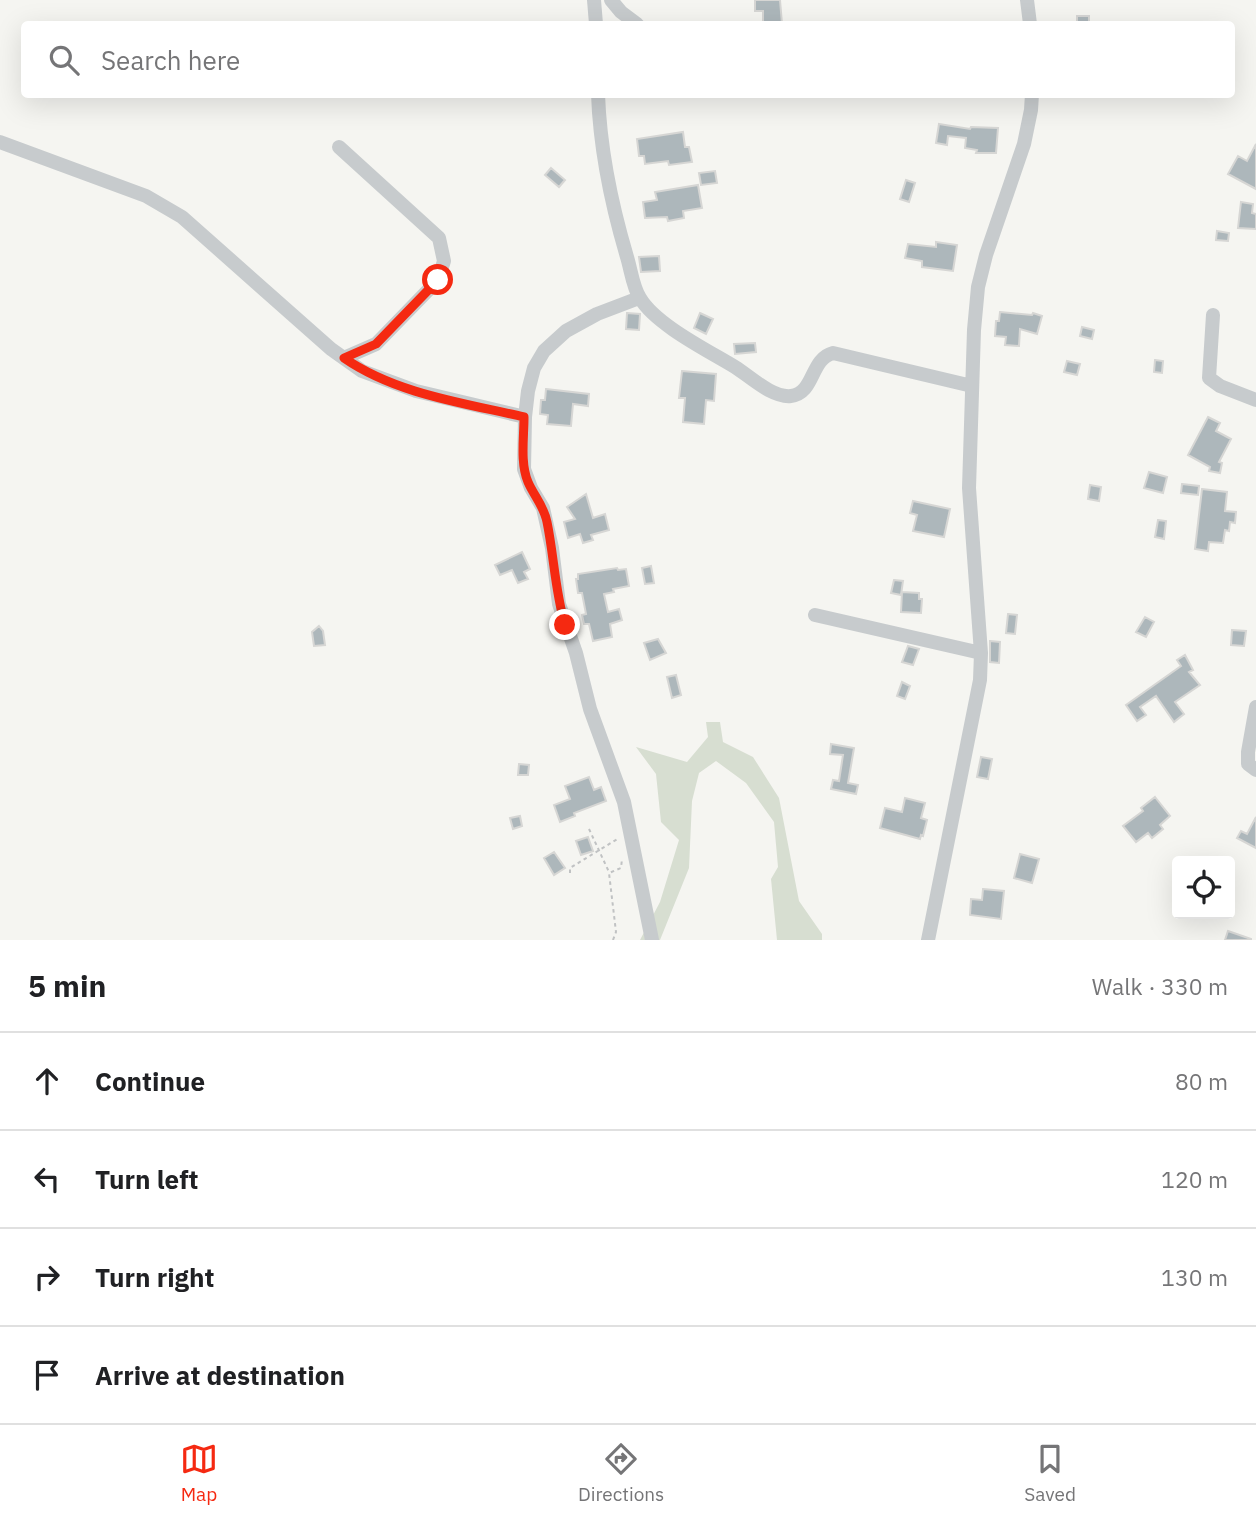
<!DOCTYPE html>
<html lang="en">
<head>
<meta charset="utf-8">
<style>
  body { margin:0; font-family:"IBM Plex Sans",sans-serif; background:#f2f2f2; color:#202124 }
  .controls { position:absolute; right:21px; bottom:21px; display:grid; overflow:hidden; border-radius:7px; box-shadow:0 7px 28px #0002 }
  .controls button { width:63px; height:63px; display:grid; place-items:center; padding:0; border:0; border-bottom:2px solid #e0e0e0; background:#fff; color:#202124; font:35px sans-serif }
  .stop { position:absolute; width:21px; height:21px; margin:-16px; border:5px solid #f52911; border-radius:50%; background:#fff }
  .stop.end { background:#f52911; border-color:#fff; box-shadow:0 2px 7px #0008 }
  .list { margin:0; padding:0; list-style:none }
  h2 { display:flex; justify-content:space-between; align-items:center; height:91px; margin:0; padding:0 28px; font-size:30px }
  h2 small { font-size:23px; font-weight:400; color:#757577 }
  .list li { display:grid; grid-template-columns:46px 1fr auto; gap:21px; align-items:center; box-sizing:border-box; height:98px; padding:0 28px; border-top:2px solid #e0e0e0 }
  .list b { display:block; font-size:26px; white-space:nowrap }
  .list em { font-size:23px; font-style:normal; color:#757577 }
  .icon { flex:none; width:38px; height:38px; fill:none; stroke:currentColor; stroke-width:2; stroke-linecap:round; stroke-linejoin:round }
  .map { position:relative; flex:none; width:1256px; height:940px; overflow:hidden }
  .search { position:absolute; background:#fff; box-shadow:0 7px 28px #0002; left:21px; right:21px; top:21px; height:77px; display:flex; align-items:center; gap:18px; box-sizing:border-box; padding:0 24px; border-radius:7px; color:#757577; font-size:26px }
  .sheet { height:483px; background:#fff }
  nav { display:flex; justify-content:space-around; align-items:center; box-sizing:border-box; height:98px; border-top:2px solid #e0e0e0; background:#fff; font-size:19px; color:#757577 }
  nav a { display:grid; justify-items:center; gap:4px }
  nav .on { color:#f52911 }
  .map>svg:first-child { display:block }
  .green { fill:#d7ded1 }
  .building { fill:#adb7bb; stroke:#d6d6d4; stroke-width:2 }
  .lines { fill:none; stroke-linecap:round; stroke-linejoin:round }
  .path { stroke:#c0c2c3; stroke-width:2; stroke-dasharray:3.5 3.5; stroke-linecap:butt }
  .minor { stroke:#c7cbcd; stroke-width:14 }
  .route { stroke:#f52911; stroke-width:9 }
</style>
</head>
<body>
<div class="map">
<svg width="1256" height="940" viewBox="0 0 1256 940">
  <rect width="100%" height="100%" fill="#f5f5f1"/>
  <path class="green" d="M706 722H720L723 742 753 757 779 798 799 901 822 934V940H777L771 879 778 867 774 822 746 783 716 761 699 773 692 801 689 868 660 940H640L660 902 679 840 661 822 656 774 636 747 687 762 708 737Z"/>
  <path class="building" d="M755 0H780L782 24H763V11H755Z
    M1077 16H1089V24H1077Z
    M939 124 970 129 971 127 998 128 996 153H976L977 150 965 148 966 138 948 136 947 145 936 143Z
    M683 132 685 147H689L692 162 669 165 668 161 645 164 644 156H639L637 139Z
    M1256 144V189L1228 174 1238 156 1247 161Z
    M551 168 565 180 559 187 545 175Z
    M715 171 717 183 701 185 699 173Z
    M906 180 915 183 909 202 900 199Z
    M698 185 702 208 683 211 684 218 668 221 667 217 645 218 643 202 657 200 655 192Z
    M1241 202 1253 204 1252 213 1256 214V229L1238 228Z
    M1217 231 1229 233 1228 241 1216 240Z
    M936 242 957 245 953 271 922 267V261L905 258 908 244 936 247Z
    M659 256 660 271 641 272 639 257Z
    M1000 312 1032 315 1033 313 1042 316 1037 334 1020 329 1019 346 1005 345 1006 337 995 336 996 321H999Z
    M627 313 640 314 639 330 626 329Z
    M700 313 713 319 706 334 694 328Z
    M1082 327 1094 330 1092 339 1080 336Z
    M755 343 756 352 735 354 734 344Z
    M1155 360 1163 361 1162 373 1154 372Z
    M1067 361 1080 364 1077 375 1064 372Z
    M682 371 716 374 714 401 706 400 704 424 683 422 685 398H679Z
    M546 389 589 394 588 406 573 404 571 426 547 424 548 415 540 414 541 400H545Z
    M1208 417 1220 423 1216 431 1231 439 1219 462 1222 463 1220 473 1209 471 1210 467 1188 455Z
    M1149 472 1167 477 1163 493 1144 488Z
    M1182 484 1199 486 1198 495 1181 493Z
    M1090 485 1101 487 1099 501 1088 499Z
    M1202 489 1227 492 1225 511 1236 512 1235 523 1230 522 1229 531 1225 530 1223 543 1209 542 1208 551 1195 549Z
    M586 494 593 518 605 514 609 530 591 535 593 540 583 543 580 534 568 538 564 522 575 519 567 507Z
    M913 501 950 509 944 537 913 531 917 515 910 513Z
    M1158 520 1166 521 1164 539 1155 537Z
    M522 552 530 569 524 572 528 579 518 583 512 570 500 575 495 565Z
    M651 566 654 583 645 584 642 568Z
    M617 568 618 570 626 569 629 586 613 589 614 592 604 594 608 612 619 609 622 620 610 624 612 637 593 641 589 624H584L582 615 586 614 582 593H578L576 579H578V574Z
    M894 580 903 581 901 595 891 593Z
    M902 592 919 593V599H922L921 613 901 612Z
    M1008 614 1017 615 1015 634 1006 633Z
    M1145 617 1154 622 1146 637 1136 632Z
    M319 626 323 631 325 645 314 646 312 632Z
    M1232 630 1246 631 1244 646 1231 645Z
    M658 639 666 653 650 660 644 643Z
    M990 641 1000 642 999 663 990 662Z
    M908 646 919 649 913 665 902 662Z
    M1185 655 1193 670 1189 672 1200 685 1175 702 1184 714 1174 722 1156 696 1140 707 1146 715 1137 721 1126 705 1181 666 1177 660Z
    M676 675 681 695 672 698 667 677Z
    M902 682 910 686 905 699 897 696Z
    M831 744 854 748 848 783 858 785 856 794 831 789 833 780 839 781 843 755 830 754Z
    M981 757 992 759 988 779 977 777Z
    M519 764 529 765 528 775H518Z
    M589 777 594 790 601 787 606 801 574 813 575 816 560 822 554 805 570 799 565 786Z
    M1155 797 1170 816 1160 825 1163 829 1152 838 1148 833 1136 842 1123 826 1143 811 1141 808Z
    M905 798 925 803 921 818 927 820 923 836 921 835 920 839 880 828 885 808 902 812Z
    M520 816 522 826 513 829 510 818Z
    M1256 817V848L1237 838 1241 831 1247 834Z
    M588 837 593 851 581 855 576 841Z
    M554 852 565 868 554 875 544 858Z
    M1020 854 1039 859 1032 883 1014 878Z
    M983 889 1004 891 1001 919 970 915 971 899 982 900Z
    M1228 931 1251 939V940H1225Z"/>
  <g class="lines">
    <path class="path" d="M589 829 609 872
      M570 873V868L619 838
      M613 940 616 932 609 873 621 868 622 859"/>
    <path class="minor" d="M594 0 596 24
      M611 0 621 12 637 24
      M1027 0 1030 24
      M598 94C600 151 611 203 627 257 631 270 633 288 640 298 656 325 709 351 735 367 751 377 772 398 791 396 815 393 810 359 833 353L972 386
      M0 142 146 196 182 217 331 349 362 371 416 391 525 417
      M339 147 439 238 444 261 438 280 376 344 344 358
      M639 298 597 314 566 331 544 351 534 368 528 391 525 417 524 469 531 488 543 508 552 548 559 604 576 653 590 709 624 802 652 940
      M1213 315 1209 378 1220 386 1256 400
      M815 615 981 653
      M1256 707 1248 752V764L1256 770
      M928 940 980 680 981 653 969 488 974 330 978 287 986 255 1024 144 1031 110 1032 94"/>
  </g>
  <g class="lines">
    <path class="route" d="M438 280 376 344 344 358C396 394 464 403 524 417 524 438 520 463 528 482 534 496 544 506 547 522 554 556 555 591 565 625"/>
  </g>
</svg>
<div class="controls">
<button><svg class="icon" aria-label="locate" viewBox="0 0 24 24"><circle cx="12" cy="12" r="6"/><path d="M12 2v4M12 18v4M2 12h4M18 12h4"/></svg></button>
</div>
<div class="stop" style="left:438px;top:280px"></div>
<div class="stop end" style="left:565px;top:625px"></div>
<div class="search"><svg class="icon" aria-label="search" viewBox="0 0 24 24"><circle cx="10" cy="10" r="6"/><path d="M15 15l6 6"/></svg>Search here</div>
</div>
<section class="sheet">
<h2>5 min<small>Walk · 330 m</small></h2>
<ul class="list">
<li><svg class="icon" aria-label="ahead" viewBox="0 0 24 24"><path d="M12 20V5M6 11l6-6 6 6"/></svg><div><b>Continue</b></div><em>80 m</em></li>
<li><svg class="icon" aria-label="left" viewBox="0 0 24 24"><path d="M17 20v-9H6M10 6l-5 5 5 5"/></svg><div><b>Turn left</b></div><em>120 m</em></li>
<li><svg class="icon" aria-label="right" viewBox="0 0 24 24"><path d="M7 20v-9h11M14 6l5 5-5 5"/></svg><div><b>Turn right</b></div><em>130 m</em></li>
<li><svg class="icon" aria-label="arrive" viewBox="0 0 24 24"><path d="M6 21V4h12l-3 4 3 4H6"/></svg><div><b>Arrive at destination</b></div></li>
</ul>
</section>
<nav>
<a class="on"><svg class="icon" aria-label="map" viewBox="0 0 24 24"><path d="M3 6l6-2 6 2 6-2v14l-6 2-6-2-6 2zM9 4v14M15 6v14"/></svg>Map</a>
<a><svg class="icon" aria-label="directions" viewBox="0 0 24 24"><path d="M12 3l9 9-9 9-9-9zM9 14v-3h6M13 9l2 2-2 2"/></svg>Directions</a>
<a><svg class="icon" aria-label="saved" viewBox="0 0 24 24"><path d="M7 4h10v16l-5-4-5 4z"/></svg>Saved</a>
</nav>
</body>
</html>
